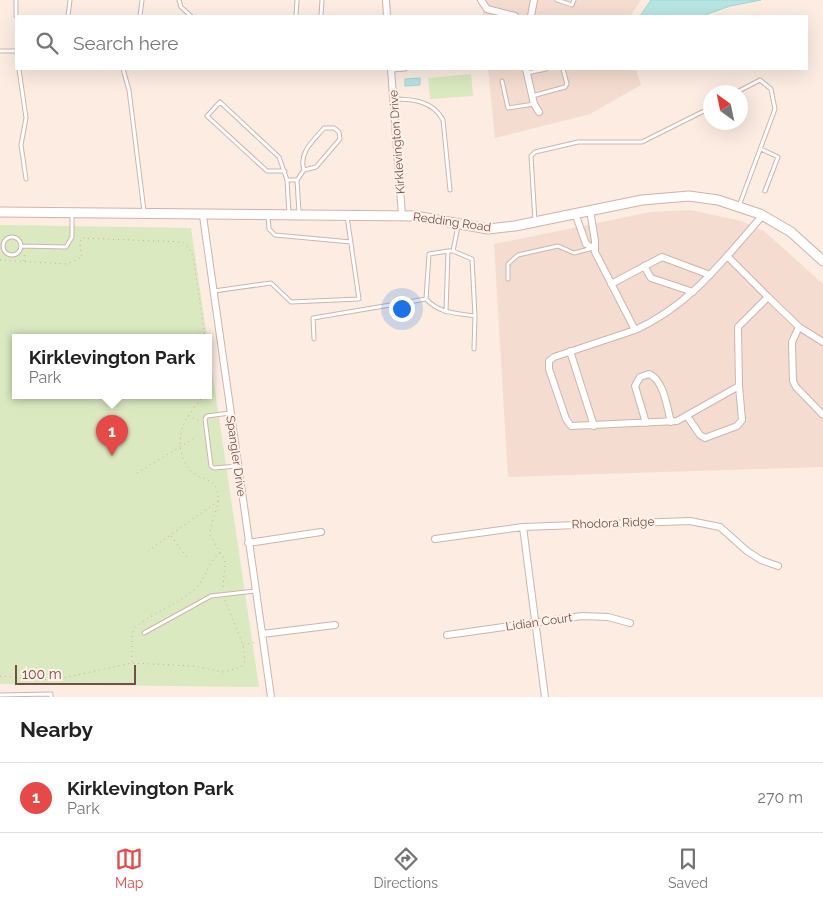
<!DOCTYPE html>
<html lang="en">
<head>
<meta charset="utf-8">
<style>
  body { margin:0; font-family:Raleway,sans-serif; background:#f2f2f2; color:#222 }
  .compass { position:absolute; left:703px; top:85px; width:45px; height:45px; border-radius:50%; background:#fff; box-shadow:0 5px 20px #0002; rotate:327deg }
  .scale { position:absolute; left:15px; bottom:12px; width:121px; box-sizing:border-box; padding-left:5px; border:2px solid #734f48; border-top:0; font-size:14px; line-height:18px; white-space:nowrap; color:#734f48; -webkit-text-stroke:4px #fff1e8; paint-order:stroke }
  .you { position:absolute; left:401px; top:308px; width:18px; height:18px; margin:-12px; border:4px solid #fff; border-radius:50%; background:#1a73e8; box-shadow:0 0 0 8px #1a73e833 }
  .badge { display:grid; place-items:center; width:32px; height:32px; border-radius:50%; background:#e74946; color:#fff; font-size:16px; font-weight:700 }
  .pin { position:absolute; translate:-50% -41px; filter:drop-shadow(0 1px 2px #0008) }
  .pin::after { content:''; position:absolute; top:26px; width:18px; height:15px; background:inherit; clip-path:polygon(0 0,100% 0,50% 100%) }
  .popup { position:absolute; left:12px; top:334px; width:200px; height:65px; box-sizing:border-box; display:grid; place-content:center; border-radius:0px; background:#fff; filter:drop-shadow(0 1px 4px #0005); font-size:16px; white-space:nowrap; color:#767676 }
  .popup b { font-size:19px; color:#222 }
  .popup::after { content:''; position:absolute; left:50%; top:100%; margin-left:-10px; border:10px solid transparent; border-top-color:#fff }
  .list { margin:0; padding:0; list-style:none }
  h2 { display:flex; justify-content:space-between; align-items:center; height:65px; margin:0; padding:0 20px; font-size:21px }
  h2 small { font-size:16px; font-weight:400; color:#767676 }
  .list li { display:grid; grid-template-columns:32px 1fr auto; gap:15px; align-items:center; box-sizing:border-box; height:70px; padding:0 20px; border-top:1px solid #e0e0e0 }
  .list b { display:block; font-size:19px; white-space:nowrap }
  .list p { margin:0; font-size:16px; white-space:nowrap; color:#767676 }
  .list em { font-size:16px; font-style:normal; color:#767676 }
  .icon { flex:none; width:28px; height:28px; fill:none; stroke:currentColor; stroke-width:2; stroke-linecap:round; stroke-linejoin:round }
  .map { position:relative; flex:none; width:823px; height:697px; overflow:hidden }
  .search { position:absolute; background:#fff; box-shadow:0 5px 20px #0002; left:15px; right:15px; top:15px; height:55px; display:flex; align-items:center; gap:12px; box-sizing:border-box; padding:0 18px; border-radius:0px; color:#767676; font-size:19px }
  .sheet { height:135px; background:#fff }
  nav { display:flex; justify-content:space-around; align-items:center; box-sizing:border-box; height:70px; border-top:1px solid #e0e0e0; background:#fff; font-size:14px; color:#767676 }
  nav a { display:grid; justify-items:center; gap:2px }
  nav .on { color:#e74946 }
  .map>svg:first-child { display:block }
  .residential { fill:#f4dcd0 }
  .green { fill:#dae9c0 }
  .water { fill:#b6e5e2; stroke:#9dd7d4 }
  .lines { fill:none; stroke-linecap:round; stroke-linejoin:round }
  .lane-casing { stroke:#cfb4ac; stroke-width:5 }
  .street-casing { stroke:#cfb4ac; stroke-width:8 }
  .secondary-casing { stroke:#d2b2a9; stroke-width:11 }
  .path { stroke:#d6a79d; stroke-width:1; stroke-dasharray:1 4; stroke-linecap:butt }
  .lane { stroke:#fff; stroke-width:3 }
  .street { stroke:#fff; stroke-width:6 }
  .secondary { stroke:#fff; stroke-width:9 }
  .labels { text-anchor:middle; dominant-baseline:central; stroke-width:4; stroke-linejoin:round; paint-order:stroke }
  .street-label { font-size:12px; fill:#734f48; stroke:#fff1e8 }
</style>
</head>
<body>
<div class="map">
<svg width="823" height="697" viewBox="0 0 823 697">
  <rect width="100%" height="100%" fill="#fcece2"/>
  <path class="residential" d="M483 0H641L630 16H483Z
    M488 69H636L641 85 590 114 495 138Z
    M691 210 741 221 764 231 823 284V467L508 477 494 244 651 212Z"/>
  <path class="green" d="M471 74 473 96 430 99 428 78Z
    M0 225 191 228 207 337H16V395H208V344L259 687 0 684Z"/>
  <path class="water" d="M651 0H761L730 6 702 16H640Z
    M420 78V85L405 86V79Z"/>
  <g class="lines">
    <defs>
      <path id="lane" d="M16 0V16
        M179 0 181 7 191 16
        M557 0 572 5 574 0
        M68 16 70 0
        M140 16 142 0
        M296 16 297 0
        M321 16 322 0
        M0 51H16
        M19 69 26 118 21 145 26 179
        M123 69 129 90 144 211
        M392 70 405 69
        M527 73 546 69
        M502 81 508 108 534 104
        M737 92 760 80 771 89 775 109 739 206
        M532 96 565 87 567 84 563 69
        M394 99C413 99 433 101 443 120L450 190
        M761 149 778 157 765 191
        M285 171H267L207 116 220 102 279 157 287 180H297L304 170 316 167 340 139 339 132 334 128H324C314 140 298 153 304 170
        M287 180 289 214
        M297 180 299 213
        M268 216 269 229 275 235 351 242
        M535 221 531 156 535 152 578 142H642L710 108
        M3 246a9 9 0 1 1 18 0a9 9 0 1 1-18 0Z
        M21 246 66 247 72 237V215
        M448 251H453L472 259 475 316C456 313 440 314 426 299L429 254Z
        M453 251 458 226
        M508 279V264L518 255 558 246 574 253 593 248
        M214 291 271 283 291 302 359 299 347 216
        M446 312 448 251
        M314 339 313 318 426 299
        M474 349 475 316
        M230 413 207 416 205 419 211 466 214 468 238 466
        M144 633 211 596 255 591
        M0 695 51 694V697"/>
      <path id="street" d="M386 0 387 16
        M481 0 487 9 515 16
        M531 16 534 0
        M391 69 402 216
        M526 69 534 104 539 112
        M590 210 595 241V252L635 330C691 305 723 260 763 215
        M575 213 586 244 593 248
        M203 216 271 697
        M644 266 651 278 693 292
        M611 284 662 257 710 275
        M768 297 799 327 823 342
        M799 327 792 342 793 381 796 387 823 415
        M635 330 554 357 549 361V369L566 419 571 426 677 421 739 386 738 327 768 297 727 256
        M570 351 594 426
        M687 416 700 435 705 438 737 426 742 420 739 386
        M646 423 635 386 640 377 649 374C664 380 667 408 671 422
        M523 527 545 697
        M435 539 523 527 690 521 720 527 747 551 761 560 778 566
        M248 543 321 532
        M262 634 335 625
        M447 635 582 616 608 617 630 623"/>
      <path id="secondary" d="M0 212 415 216 488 229 515 226 642 200 689 196 718 200 760 214 791 232 823 261"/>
    </defs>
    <use href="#lane" class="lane-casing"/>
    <use href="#street" class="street-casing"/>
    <use href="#secondary" class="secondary-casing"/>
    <path class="path" d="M0 260 67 264 82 257 80 245 81 238 182 242 189 248 193 256 205 337
      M24 261 25 253
      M208 357 210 369 208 384
      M204 395C199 402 193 409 188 416 177 432 177 460 193 473 202 480 213 478 217 490 222 506 210 519 210 535L225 561 223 588
      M188 416 200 421
      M137 473 193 439
      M171 536 189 560
      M148 551 218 501
      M243 645 257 642
      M132 662V635L134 628C153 612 179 605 197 587 207 576 207 563 221 552
      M0 676 54 680 132 663 193 666 223 672 241 667 245 661 243 645 225 600"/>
    <use href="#lane" class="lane"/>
    <use href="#street" class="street"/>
    <use href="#secondary" class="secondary"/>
  </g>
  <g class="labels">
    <g class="street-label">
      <text transform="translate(397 142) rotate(-94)">Kirklevington Drive</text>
      <text transform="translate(452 222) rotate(8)">Redding Road</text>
      <text transform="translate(236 456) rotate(82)">Spangler Drive</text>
      <text transform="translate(613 523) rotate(-2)">Rhodora Ridge</text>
      <text transform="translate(539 622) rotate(-8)">Lidian Court</text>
    </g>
  </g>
</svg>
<svg class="compass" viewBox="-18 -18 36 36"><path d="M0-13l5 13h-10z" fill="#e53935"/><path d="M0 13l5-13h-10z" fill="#767676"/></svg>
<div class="scale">100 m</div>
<div class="you"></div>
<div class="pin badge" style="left:112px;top:456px">1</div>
<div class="popup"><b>Kirklevington Park</b>Park</div>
<div class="search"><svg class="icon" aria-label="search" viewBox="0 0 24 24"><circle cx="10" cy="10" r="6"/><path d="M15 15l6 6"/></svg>Search here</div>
</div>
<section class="sheet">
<h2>Nearby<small></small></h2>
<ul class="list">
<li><span class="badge">1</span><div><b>Kirklevington Park</b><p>Park</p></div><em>270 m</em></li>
</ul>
</section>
<nav>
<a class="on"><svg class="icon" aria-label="map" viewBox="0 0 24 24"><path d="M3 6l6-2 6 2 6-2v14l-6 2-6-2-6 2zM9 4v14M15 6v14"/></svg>Map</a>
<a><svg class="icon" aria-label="directions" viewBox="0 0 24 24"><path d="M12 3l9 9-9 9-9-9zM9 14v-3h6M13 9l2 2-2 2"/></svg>Directions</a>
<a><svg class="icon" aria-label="saved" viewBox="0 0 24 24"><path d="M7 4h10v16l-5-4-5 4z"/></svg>Saved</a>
</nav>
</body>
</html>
